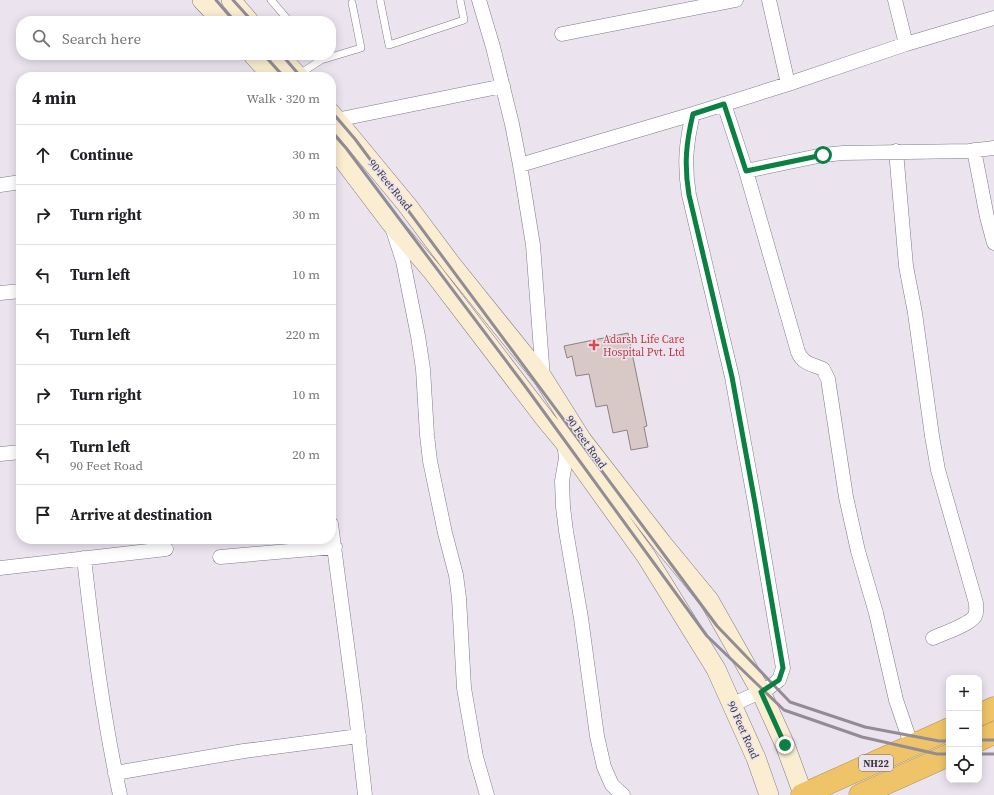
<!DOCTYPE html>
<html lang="en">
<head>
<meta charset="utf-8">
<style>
  body { margin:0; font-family:"Source Serif 4",serif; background:#f6f6f6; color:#202124 }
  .controls { position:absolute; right:12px; bottom:12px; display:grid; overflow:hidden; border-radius:8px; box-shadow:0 2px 10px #0003 }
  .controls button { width:36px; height:36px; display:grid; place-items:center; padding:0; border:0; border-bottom:1px solid #e0e0e0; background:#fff; color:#202124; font:20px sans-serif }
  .stop { position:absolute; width:12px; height:12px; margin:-9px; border:3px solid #0b8043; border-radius:50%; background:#fff }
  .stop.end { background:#0b8043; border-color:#fff; box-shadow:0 1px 4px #0008 }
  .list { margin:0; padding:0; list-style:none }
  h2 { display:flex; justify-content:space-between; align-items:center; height:52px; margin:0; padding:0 16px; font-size:17px }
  h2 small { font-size:13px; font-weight:400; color:#757577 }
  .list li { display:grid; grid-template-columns:26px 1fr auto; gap:12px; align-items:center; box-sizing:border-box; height:60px; padding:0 16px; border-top:1px solid #e0e0e0 }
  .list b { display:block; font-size:15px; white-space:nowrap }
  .list p { margin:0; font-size:13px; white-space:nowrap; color:#757577 }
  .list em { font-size:13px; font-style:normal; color:#757577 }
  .icon { flex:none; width:22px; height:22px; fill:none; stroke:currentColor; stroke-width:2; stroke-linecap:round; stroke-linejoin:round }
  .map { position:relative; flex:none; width:994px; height:795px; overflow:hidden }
  .search { position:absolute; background:#fff; box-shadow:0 2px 10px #0003; left:16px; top:16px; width:320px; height:44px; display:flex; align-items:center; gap:10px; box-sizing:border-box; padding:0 14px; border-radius:16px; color:#757577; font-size:15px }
  .panel { position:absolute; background:#fff; box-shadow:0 2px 10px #0003; left:16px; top:72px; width:320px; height:472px; border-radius:16px }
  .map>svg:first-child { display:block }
  .building { fill:#d8c9c7; stroke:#908180 }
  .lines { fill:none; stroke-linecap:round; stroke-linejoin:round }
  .lane-casing { stroke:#817b85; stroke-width:8 }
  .street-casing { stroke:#817b85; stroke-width:15 }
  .secondary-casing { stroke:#817b85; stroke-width:20 }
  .highway-casing { stroke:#af9258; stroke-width:23 }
  .lane { stroke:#fff; stroke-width:7 }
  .street { stroke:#fff; stroke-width:14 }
  .secondary { stroke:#faedd2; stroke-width:19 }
  .highway { stroke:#efc468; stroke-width:22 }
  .rail { stroke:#928d95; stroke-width:3 }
  .route { stroke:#0b8043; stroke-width:5 }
  .health-dot { fill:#e0444e; stroke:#ebe4ef; stroke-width:1.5 }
  .labels { text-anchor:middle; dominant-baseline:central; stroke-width:3; stroke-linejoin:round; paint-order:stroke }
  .shield { fill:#ebe4ef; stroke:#6e6a70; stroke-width:1 }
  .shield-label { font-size:10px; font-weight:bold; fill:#38353a }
  .street-label { font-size:11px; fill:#38353a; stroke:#ebe4ef }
  .health-label { font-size:11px; fill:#be3a42; stroke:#ebe4ef; text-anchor:start }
</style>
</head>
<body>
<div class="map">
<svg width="994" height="795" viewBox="0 0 994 795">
  <rect width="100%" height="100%" fill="#ebe4ef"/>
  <path class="building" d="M628 333 647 426 644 427 648 447 631 450 627 430 613 433 607 405 596 407 589 374 576 376 572 356 567 358 564 346Z"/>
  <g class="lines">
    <defs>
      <path id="lane" d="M271 0 289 21
        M380 0 389 45 464 20 460 0
        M317 55 321 60 361 48 352 3
        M298 75 321 60"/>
      <path id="street" d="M479 0 493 47 512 124 520 165 533 245 543 378
        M769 0 788 84
        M895 0 906 44
        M562 34 736 0
        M724 104 746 171 798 352C803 364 812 364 823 369L828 379 846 497 858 551 876 613 896 700 912 747
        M693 114C686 143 684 165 689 195L732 377 755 503 783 668 779 680 767 689 731 705
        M331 121 503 86
        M974 150 987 217 994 243
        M896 151 906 266 915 313 932 436 938 470 976 603C976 608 977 612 975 616 969 625 944 633 933 638
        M520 165 693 114 788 84 906 44 994 18
        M746 171 823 155 843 153 969 151 994 148
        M0 185 21 182
        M392 227 403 261 418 336 423 369 427 435 430 461 445 533 456 575 459 598 464 688 476 757 487 795
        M0 293 21 291
        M564 442 566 458 562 481 563 507 566 531 581 618 597 736 604 767 612 785 623 795
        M0 454 21 452
        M331 524 355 705 365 795
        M220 557 335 547
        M84 558C93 638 103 717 120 795
        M0 568 166 549
        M115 773 244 751 359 736"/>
      <path id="secondary" d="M202 0 222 21
        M231 0 249 21
        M253 55 273 77
        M279 55 299 77
        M331 113 407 205 452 265 543 378 582 440 662 543 709 600 761 692 785 745 803 794
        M331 144 390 222 432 271 545 419 564 442 646 556 716 669 756 758 769 795"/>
      <path id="highway" d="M979 715 994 708
        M979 740 994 733
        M802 795 949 729
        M860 795 949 755"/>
    </defs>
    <use href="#lane" class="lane-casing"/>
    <use href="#street" class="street-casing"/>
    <use href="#secondary" class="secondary-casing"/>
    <use href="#highway" class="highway-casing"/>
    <use href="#lane" class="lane"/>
    <use href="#street" class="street"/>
    <use href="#secondary" class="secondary"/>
    <use href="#highway" class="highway"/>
    <path class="rail" d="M216 0 234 21
      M233 0 252 21
      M264 55 284 77
      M282 55 301 77
      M331 111 355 139 717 626 790 702 865 727 939 741H949
      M331 131 346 148 525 386 707 636 784 710 862 737 937 754H949
      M979 740H994
      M979 754H994"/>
  </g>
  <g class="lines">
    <path class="route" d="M785 745 761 692 779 680 783 668 755 503 732 377 689 195C684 165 686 143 693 114L724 104 746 171 823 155"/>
  </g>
  <path class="health-dot" d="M592 339h4v4h4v4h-4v4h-4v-4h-4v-4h4z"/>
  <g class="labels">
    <rect class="shield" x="859" y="755" width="34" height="16" rx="3"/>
    <g class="shield-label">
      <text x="876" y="763">NH22</text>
    </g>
    <g class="street-label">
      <text transform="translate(390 185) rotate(51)">90 Feet Road</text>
      <text transform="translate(586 442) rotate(55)">90 Feet Road</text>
      <text transform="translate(743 730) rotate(66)">90 Feet Road</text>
    </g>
    <g class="health-label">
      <text x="603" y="339">Adarsh Life Care<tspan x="603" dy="13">Hospital Pvt. Ltd</tspan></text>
    </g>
  </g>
</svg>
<div class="controls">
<button>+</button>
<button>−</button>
<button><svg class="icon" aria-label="locate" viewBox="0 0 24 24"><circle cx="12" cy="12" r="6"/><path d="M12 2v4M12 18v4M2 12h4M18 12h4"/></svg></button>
</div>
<div class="stop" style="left:823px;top:155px"></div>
<div class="stop end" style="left:785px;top:745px"></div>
<div class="search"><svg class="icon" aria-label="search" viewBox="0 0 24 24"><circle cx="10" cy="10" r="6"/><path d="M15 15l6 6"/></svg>Search here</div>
<section class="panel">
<h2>4 min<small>Walk · 320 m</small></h2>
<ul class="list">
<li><svg class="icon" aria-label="ahead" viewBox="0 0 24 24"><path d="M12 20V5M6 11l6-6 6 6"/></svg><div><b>Continue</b></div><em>30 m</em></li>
<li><svg class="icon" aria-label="right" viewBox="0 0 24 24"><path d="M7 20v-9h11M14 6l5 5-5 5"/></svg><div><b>Turn right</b></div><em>30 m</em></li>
<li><svg class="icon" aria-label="left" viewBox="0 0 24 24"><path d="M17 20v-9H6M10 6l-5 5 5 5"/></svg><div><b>Turn left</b></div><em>10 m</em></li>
<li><svg class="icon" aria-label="left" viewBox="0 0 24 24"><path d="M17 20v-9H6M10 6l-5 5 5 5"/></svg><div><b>Turn left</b></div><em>220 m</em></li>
<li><svg class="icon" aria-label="right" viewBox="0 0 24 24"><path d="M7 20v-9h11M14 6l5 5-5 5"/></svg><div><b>Turn right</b></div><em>10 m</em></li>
<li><svg class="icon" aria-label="left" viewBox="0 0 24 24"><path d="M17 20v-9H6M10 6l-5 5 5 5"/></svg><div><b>Turn left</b><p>90 Feet Road</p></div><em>20 m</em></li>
<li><svg class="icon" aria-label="arrive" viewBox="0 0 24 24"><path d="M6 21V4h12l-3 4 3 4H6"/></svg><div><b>Arrive at destination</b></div></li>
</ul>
</section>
</div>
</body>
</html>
